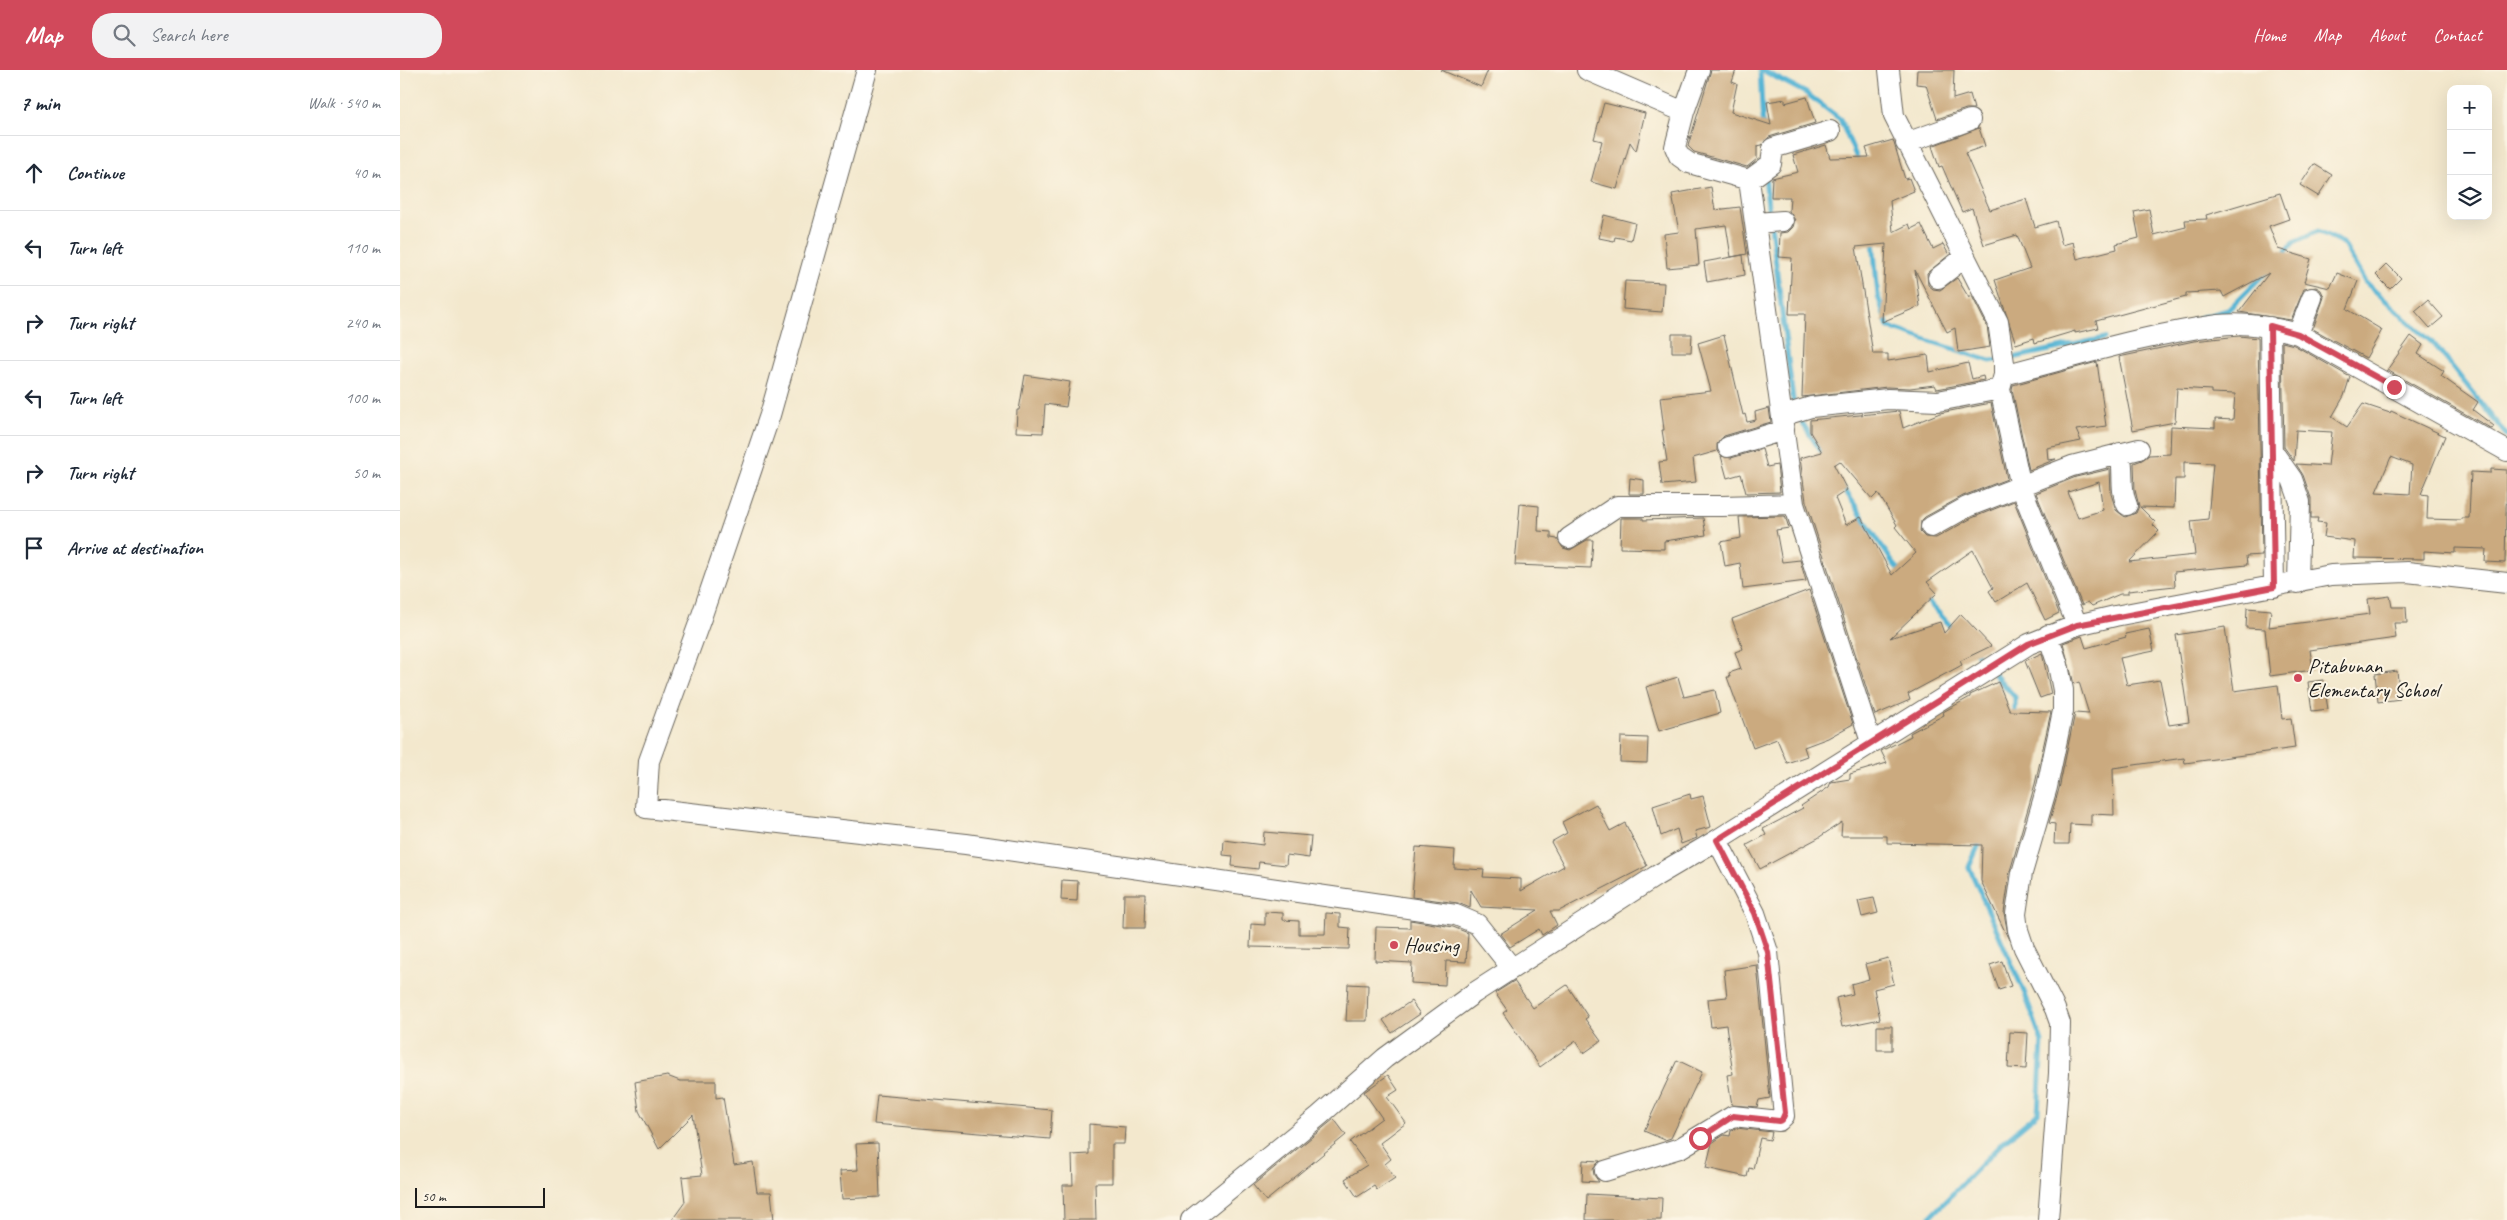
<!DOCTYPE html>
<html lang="en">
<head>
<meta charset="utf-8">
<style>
  body { margin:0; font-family:Caveat,sans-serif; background:#f2f2f3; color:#1f2937 }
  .controls { position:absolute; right:15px; top:15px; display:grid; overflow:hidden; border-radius:10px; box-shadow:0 5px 20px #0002 }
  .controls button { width:45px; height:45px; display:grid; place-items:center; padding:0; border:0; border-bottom:1px solid #e0e1e3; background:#fff; color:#1f2937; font:25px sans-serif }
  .scale { position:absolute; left:15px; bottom:12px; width:130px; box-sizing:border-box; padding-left:5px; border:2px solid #1c1c1c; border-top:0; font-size:14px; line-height:18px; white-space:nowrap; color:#1c1c1c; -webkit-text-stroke:4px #fcf5e5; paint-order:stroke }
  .stop { position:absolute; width:15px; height:15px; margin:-11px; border:4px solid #d1495b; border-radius:50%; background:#fff }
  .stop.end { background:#d1495b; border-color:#fff; box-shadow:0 1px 5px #0008 }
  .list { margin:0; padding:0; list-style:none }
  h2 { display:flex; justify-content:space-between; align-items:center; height:65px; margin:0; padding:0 20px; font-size:21px }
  h2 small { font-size:16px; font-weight:400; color:#747a83 }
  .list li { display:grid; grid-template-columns:32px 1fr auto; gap:15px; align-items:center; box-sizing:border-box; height:75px; padding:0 20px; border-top:1px solid #e0e1e3 }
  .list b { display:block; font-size:19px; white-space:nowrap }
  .list em { font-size:16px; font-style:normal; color:#747a83 }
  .icon { flex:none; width:28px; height:28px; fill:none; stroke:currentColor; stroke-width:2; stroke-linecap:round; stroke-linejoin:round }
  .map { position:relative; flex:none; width:2107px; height:1150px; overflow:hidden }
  header { display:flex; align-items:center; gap:30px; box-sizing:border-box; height:70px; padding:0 25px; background:#d1495b; color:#fff }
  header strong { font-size:24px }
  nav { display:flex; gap:28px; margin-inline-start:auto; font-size:18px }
  .search { width:350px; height:45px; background:#f2f2f3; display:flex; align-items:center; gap:12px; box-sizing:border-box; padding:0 18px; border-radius:20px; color:#747a83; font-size:19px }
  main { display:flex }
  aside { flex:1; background:#fff }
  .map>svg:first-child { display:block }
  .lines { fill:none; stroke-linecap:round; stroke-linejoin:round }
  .stream { stroke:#55b4d4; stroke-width:5 }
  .building { fill:#cbaa7f; fill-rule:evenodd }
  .minor-casing { stroke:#67635a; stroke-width:22 }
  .minor { stroke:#fff; stroke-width:20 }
  .route { stroke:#d1495b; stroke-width:6 }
  .poi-dot { fill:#d1495b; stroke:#fcf5e5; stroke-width:2 }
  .labels { text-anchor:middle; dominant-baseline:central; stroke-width:4; stroke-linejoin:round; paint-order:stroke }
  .poi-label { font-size:21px; fill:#1c1c1c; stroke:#fcf5e5; text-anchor:start }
</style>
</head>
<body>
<header>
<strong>Map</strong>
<div class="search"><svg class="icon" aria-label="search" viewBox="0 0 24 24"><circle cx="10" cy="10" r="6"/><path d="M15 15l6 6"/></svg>Search here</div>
<nav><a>Home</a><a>Map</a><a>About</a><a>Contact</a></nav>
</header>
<main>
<aside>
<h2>7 min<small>Walk · 540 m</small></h2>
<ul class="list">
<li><svg class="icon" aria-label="ahead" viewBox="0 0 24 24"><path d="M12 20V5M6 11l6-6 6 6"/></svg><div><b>Continue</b></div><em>40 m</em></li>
<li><svg class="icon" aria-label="left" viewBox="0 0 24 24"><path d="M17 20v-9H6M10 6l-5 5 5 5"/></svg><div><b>Turn left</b></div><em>110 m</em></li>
<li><svg class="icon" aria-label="right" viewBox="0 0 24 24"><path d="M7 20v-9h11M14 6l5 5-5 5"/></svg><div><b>Turn right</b></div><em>240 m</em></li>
<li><svg class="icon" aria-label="left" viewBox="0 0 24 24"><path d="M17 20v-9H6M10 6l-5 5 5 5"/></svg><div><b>Turn left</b></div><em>100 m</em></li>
<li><svg class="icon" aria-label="right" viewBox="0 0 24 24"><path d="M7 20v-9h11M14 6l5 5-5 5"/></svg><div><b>Turn right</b></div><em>50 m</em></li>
<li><svg class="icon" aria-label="arrive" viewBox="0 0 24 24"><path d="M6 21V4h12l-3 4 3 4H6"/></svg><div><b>Arrive at destination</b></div></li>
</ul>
</aside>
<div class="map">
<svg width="2107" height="1150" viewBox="0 0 2107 1150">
  <rect width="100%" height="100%" fill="#fcf5e5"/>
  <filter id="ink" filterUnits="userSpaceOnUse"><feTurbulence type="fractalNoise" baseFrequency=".02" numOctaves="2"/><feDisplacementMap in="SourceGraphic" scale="10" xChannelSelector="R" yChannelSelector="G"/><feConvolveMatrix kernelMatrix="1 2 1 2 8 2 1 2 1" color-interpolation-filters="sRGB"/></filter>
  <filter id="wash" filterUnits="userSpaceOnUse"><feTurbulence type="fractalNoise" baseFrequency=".0096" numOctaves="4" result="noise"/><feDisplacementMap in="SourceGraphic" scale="20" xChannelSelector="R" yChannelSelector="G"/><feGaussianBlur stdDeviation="1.12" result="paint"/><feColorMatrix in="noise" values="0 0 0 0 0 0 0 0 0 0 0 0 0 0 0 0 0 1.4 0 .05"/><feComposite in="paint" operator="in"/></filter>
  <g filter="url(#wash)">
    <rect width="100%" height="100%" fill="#f3e8cd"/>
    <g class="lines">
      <path class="stream" d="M1360 0 1363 57
        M1362 0 1406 23 1440 49 1459 93
        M1365 105 1369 147
        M1371 155 1394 337
        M1473 170 1478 226 1488 257 1590 291 1600 290
        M1882 185 1894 172 1918 161 1943 173 1965 212 2035 275 2107 366
        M1799 248 1828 240 1866 202
        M1608 289 1705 268
        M1397 345 1424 386
        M1443 417 1493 493 1502 503
        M1524 527 1554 560
        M1572 579 1586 595
        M1593 603 1615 627V646
        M1527 1150 1603 1072 1638 1043 1642 972 1625 924 1569 797 1581 770"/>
    </g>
    <g id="blocks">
      <path class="building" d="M1041 0H1088L1081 17Z
        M1311 0H1336L1332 12 1337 14 1331 42 1371 55 1367 32 1385 29V33L1407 27 1415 53 1369 67 1362 75 1357 76V89L1347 97 1294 82 1288 76Z
        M1517 0H1554L1553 29 1570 24 1574 39H1566L1537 49 1526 15 1516 14Z
        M1204 33 1245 43 1236 81 1230 72 1217 119 1191 112 1202 71 1194 69Z
        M1579 58 1585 76 1565 83 1590 140 1626 129 1635 157 1656 151 1662 175 1673 172 1677 189 1717 179 1716 174 1739 168 1734 142 1749 139 1754 165 1786 157 1785 150 1807 149 1806 145 1880 123 1889 149 1869 156 1878 179 1911 189 1904 212 1930 218 1937 203 1958 211 1947 239 1982 260 1966 288 1913 259 1924 227 1921 220 1916 217 1904 219 1891 250 1839 242 1869 203 1824 227 1821 221 1786 223V227L1696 251 1698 258 1675 263V261L1635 273 1634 268 1616 274 1595 210 1630 198 1617 165 1584 175 1572 138 1562 142 1542 96 1539 97 1532 76Z
        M1493 70 1505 109 1509 108 1514 121 1490 131 1493 162 1509 154 1511 159 1521 154 1533 179 1543 174 1549 185 1527 203 1528 215 1533 219 1540 220 1557 208 1569 228 1572 226 1587 256 1590 277 1558 282 1555 258 1547 262 1515 200 1520 236 1482 252 1486 174 1456 177 1473 284H1488V291L1528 285 1530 302 1568 293 1572 309 1583 306 1584 310 1537 319 1535 315 1510 318 1487 317 1402 327 1405 244H1389L1392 188 1379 187 1380 163 1388 162 1393 157 1395 150 1389 141 1390 127H1371L1372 108 1398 102 1393 85 1426 75 1430 88 1469 87 1466 78Z
        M1914 94 1932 105 1918 126 1900 115Z
        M1311 117 1315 140 1340 137 1347 184 1331 187 1326 155 1296 159 1299 195 1267 198 1264 164 1279 162 1272 124Z
        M1204 145 1235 153 1231 170 1215 167 1214 171 1199 168Z
        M1343 185 1345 205 1307 212 1304 192Z
        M1987 194 2001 208 1990 219 1976 205Z
        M1225 211 1264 213 1262 242 1223 239Z
        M2028 230 2043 247 2030 258 2015 241Z
        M1272 264H1292L1291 282H1272Z
        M1324 265 1343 345 1345 344 1347 352 1356 350 1355 342 1369 338 1371 352 1324 366 1317 374V381L1293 388 1296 412 1262 415 1259 392 1267 391 1262 360H1264L1260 327 1311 321 1298 273Z
        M1839 266 1858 268 1862 485 1846 486 1847 495 1774 502 1775 516 1728 521V524H1720L1692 536 1688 532 1682 535 1636 423 1676 407 1710 399 1711 424 1716 440 1725 447 1736 443 1739 436 1735 420 1734 393 1742 390 1749 385 1770 384 1771 356 1815 358V349L1833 350 1835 324 1811 323V320L1777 318 1775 352 1733 360 1719 287 1794 271ZM1784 392 1813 393 1808 449 1791 451 1795 485 1729 492 1759 461 1753 455 1755 452 1740 437 1774 438 1775 409H1784ZM1699 412 1703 440 1678 448 1668 422Z
        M2011 266 2023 275 2018 284 2044 301 2041 306 2078 332 2073 340 2094 356 2092 359 1987 300Z
        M1882 272 1894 275 1950 307 1944 326 1932 347 1947 357 1963 334 1990 343 1991 341 2045 366 2021 424 2028 425 2027 449 2061 450V448H2069L2071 402 2091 403V399L2107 400 2105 493 2085 492 2086 479 2055 478V483L2024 481V489L1954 488 1955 471 1924 467 1926 453 1917 452 1918 448H1911V428L1903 405 1896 394 1928 396 1932 362 1896 360 1894 391 1884 377ZM1991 387 2012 395 2010 424 1976 422Z
        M1697 292 1706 356 1676 360 1681 371 1647 378 1648 390 1656 389 1629 400 1612 319 1613 315Z
        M625 305 670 312 666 337 645 334 643 363 616 362 617 340H619Z
        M1591 333 1607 409 1563 426 1525 447 1521 451 1520 462 1525 467 1536 468 1572 448 1614 431 1659 543 1645 550 1627 513 1596 532 1589 521 1593 518 1573 480 1527 512 1537 523 1490 568 1540 552 1544 563 1561 544 1591 576 1560 591 1562 595 1508 624 1510 630 1475 645 1406 431 1400 388 1422 382 1410 362V350L1499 341 1503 358 1540 343ZM1440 391 1472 429 1478 423 1497 455 1495 457 1516 483 1492 505 1461 447 1446 455 1435 428 1447 420 1434 395Z
        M1362 379 1367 397 1377 395 1380 422 1346 423 1341 404 1327 408 1321 386 1331 388Z
        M1230 408 1244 410V424H1229Z
        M1120 434 1139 436 1138 461 1151 462V468L1157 469 1163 478 1170 480 1187 470H1193L1191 498 1115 495Z
        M1385 446 1389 458 1376 460 1382 492 1400 490 1406 511 1343 519 1340 493 1325 496 1321 472 1341 468 1339 447Z
        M1221 448H1243V450L1303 448 1306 465 1264 471V479L1220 478Z
        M1409 520 1453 654 1428 668 1404 677 1407 686 1387 693 1377 669 1353 678 1327 607H1330L1329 603 1341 599 1335 582 1343 579 1332 549Z
        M1990 526 1992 537H2006L2007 553H1994L1996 568 1910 580 1913 600 1870 606 1865 559 1846 558 1847 538 1871 540 1869 557 1970 544 1968 529Z
        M1825 557 1834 621 1878 615 1882 649 1891 648 1895 678 1785 693 1784 688 1713 698 1714 745 1691 744V755L1670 754 1669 774H1654L1655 754 1649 753 1659 719 1675 643 1689 644 1679 612 1674 614 1663 573 1682 566 1686 578 1726 567 1725 564 1749 559 1754 581 1720 588 1727 615 1760 610 1769 655 1789 652 1776 565Z
        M1642 583 1651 624 1640 628 1625 591Z
        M1997 601 2000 629 1978 632 1975 604Z
        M1278 607 1284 627 1315 620 1320 643 1259 661 1246 617Z
        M1923 610 1928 639 1912 641 1908 612Z
        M1598 612 1610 641 1651 642 1635 714 1610 801 1604 843 1609 870 1581 811 1582 775 1487 773V766H1441L1442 752 1418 768 1360 799 1347 775 1366 765 1363 759 1403 738 1401 736 1429 717 1431 712 1450 709V704L1487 693 1481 681 1511 666 1510 663 1544 645 1543 642 1570 627V625Z
        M1221 667 1248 668 1247 693 1220 692Z
        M1290 724 1291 729 1303 726 1311 757 1295 761 1297 768 1281 774 1277 759 1261 766 1253 736Z
        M1196 734 1210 761 1225 753 1247 796 1159 841H1150L1157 855 1142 865 1139 859 1110 877 1100 864 1138 840 1081 837 1071 820 1070 838 1058 833 1012 827 1016 777 1055 780 1054 798 1084 800 1083 807 1121 809V821L1164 796 1151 772 1167 763 1162 752Z
        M864 762 911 766 909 788 887 785 886 795 859 792 858 799 832 796 833 786 823 785 824 770 863 775Z
        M662 810 678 811 677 831 661 830Z
        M724 824H746L745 858H723Z
        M1474 828 1478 843 1462 847 1458 831Z
        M865 842 883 843V850L899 851V864H925L926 843 940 844V857L950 858 949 879 850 877 851 854 865 855Z
        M1010 850 1053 857 1068 863 1066 892 1046 891 1045 915 1011 913 1012 893 975 891 976 857 1010 858Z
        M1488 888 1494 914 1474 919 1480 949 1442 957 1436 928 1453 924 1451 914 1469 909 1465 894Z
        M1602 891 1611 916 1599 920 1590 895Z
        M1357 895 1370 1028 1359 1030 1357 1037 1332 1035 1327 1005 1333 1004 1326 955 1311 957 1308 929 1327 927 1324 900Z
        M1114 911 1133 938 1167 915 1188 947 1185 949 1201 971 1184 983 1176 971 1140 997 1103 943 1107 940 1095 923Z
        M948 914 968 915 967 951H946Z
        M1011 931 1020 944 992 963 983 950Z
        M1477 956H1492V980H1477Z
        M1610 962 1628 963 1626 999 1608 998Z
        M1277 990 1302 1002 1271 1068 1265 1070 1244 1061Z
        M988 1005 998 1020 987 1027 1006 1053 980 1073 991 1089 985 1094 995 1108 977 1120 974 1116 957 1127 945 1109 967 1095 950 1072 982 1048 964 1022Z
        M267 1006 280 1011H316V1028L323 1027 334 1095 353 1092 357 1122H371L374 1150H272L285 1132 282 1107 302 1105 293 1045 259 1079 239 1041 235 1012Z
        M477 1025 652 1040 650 1069 474 1054Z
        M934 1049 946 1065 866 1131 853 1115Z
        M689 1054 725 1057 724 1074H712V1113H695L696 1150H664L663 1115H673L672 1085 689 1084Z
        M1336 1058 1372 1062 1370 1070 1360 1068 1353 1099 1349 1098 1347 1107 1306 1098 1312 1073 1324 1065 1330 1066 1331 1061Z
        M478 1073 480 1127 442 1129 440 1101 458 1100 456 1074Z
        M1183 1090 1200 1091 1193 1099 1194 1105 1199 1112 1182 1111Z
        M1187 1124 1262 1128 1261 1150H1186Z"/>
    </g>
  </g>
  <g filter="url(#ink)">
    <use href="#blocks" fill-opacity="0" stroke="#67635a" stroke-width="1"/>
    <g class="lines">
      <defs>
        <path id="minor" d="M467 0 370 345 301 548 249 691 246 738 566 774 1056 845 1077 854 1111 897
          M1187 0 1284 42
          M1299 0 1284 42 1275 77 1279 86 1289 93 1349 110
          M1489 0 1494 46 1598 252 1604 293V305L1600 319 1621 417 1677 555
          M1506 73 1570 50
          M1349 110 1394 434 1471 672
          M1349 110 1371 94 1373 78 1430 61
          M1355 153 1383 151
          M1538 208 1565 187
          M1870 257 1874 517
          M1898 264 1912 228
          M1604 305C1674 287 1748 264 1819 255 1845 252 1873 257 1898 264L2107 381
          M1382 346 1411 337 1488 329 1538 331 1600 319
          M1328 377 1384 360
          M1873 382 1892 409 1900 432 1898 513
          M1720 383C1725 401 1719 418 1727 435
          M1531 457 1567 437 1672 396 1739 379
          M1169 468 1217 436H1322L1394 434
          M1205 1101 1280 1078 1333 1046 1379 1051 1384 1046 1368 882 1355 843 1317 770
          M791 1150 919 1046 985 988 1074 923 1256 806 1317 770 1629 574 1677 555 1715 546 1931 505 2007 502 2107 513
          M1648 1150 1659 1003 1660 953 1655 939 1624 878 1618 860 1616 844 1622 803 1647 717 1663 641V620L1658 595 1648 565"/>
      </defs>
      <use href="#minor" class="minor-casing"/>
      <use href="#minor" class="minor"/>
    </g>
  </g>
  <g class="lines" filter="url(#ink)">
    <path class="route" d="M1300 1068 1333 1046 1379 1051 1382 1050 1385 1043 1368 882 1355 843 1317 770 1628 574 1677 555 1874 517 1870 256 1898 264 1994 317"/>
  </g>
  <g class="poi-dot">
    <circle cx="1898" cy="608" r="5"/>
    <circle cx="994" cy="875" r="5"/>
  </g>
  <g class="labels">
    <g class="poi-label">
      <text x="1908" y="596">Pitabunan<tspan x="1908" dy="24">Elementary School</tspan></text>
      <text x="1004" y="875">Housing</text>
    </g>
  </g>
</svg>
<div class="controls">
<button>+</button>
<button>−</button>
<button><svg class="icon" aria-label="layers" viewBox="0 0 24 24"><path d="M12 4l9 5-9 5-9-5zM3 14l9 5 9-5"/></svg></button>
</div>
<div class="scale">50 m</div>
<div class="stop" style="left:1300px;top:1068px"></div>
<div class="stop end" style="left:1994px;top:317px"></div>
</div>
</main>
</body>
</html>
